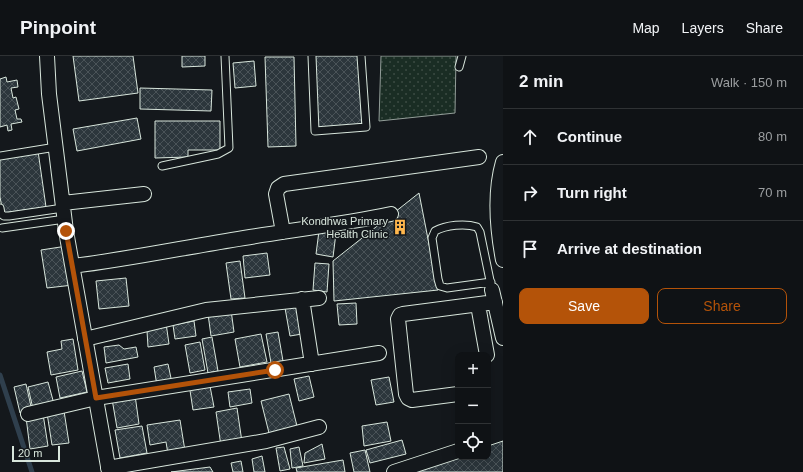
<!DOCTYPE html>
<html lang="en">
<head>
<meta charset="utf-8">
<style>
  body { margin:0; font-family:Helvetica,sans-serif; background:#1d2022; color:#f1f3f6 }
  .controls { position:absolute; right:12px; bottom:12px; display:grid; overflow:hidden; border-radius:8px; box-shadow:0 4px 16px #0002 }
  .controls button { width:36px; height:36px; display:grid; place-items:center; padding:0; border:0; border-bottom:1px solid #2f3234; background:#0f1215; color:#f1f3f6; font:20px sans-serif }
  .scale { position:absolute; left:12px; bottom:10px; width:48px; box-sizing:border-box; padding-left:4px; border:2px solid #d8e6dc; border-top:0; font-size:11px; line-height:14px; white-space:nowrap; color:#d8e6dc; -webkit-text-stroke:3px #14181c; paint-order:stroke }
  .stop { position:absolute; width:12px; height:12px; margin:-9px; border:3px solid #b45309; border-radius:50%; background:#fff }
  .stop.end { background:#b45309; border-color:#fff; box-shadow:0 1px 4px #0008 }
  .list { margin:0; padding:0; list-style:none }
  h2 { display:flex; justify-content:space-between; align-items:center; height:52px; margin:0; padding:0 16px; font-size:17px }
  h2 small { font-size:13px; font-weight:400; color:#9b9ea0 }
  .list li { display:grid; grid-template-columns:26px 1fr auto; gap:12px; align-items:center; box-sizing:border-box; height:56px; padding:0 16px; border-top:1px solid #2f3234 }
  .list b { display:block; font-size:15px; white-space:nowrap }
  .list em { font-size:13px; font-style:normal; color:#9b9ea0 }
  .actions { display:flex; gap:8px; padding:12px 16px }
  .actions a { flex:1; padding:9px 0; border:1px solid #b45309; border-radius:8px; text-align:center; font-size:14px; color:#b45309 }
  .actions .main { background:#b45309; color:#fff }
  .icon { flex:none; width:22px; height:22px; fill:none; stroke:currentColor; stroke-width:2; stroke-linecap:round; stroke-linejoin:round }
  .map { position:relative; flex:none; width:503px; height:416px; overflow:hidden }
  header { display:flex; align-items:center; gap:24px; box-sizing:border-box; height:56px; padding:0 20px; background:#0f1215; border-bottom:1px solid #2f3234 }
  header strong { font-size:19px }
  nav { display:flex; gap:22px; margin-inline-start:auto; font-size:14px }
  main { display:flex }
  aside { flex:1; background:#0f1215 }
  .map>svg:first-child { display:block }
  .grass { fill:url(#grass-dots); stroke:#939e99 }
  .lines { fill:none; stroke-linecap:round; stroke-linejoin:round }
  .stream { stroke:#2f3f4d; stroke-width:5 }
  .building { fill:url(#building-cross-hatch); stroke:#d8e6dc }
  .lane-casing { stroke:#d8e6dc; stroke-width:9 }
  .street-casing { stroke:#d8e6dc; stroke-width:16 }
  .lane { stroke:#14181c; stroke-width:7 }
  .street { stroke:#14181c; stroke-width:14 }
  .route { stroke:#b45309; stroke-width:5 }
  .labels { text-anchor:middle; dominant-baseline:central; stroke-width:3; stroke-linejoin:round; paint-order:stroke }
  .poi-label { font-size:11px; fill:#d8e6dc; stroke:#14181c; text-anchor:end }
</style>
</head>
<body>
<header>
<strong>Pinpoint</strong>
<nav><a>Map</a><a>Layers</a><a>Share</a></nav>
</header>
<main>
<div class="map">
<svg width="503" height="416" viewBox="0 0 503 416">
  <defs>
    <pattern id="grass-dots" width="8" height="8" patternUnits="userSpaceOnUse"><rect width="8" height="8" fill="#1a2d24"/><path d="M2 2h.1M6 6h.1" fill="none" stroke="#3b4b43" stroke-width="1.8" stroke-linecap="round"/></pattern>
    <pattern id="building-cross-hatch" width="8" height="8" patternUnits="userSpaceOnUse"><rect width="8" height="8" fill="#2c363c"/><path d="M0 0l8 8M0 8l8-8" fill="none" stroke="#4a5358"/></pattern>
  </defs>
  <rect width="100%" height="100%" fill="#14181c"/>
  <path class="grass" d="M381 0H456L455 57 379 65Z"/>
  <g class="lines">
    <path class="stream" d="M0 319 32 416"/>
  </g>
  <path class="building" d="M73 0H133L138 37 79 45Z
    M182 0H205V10L182 11Z
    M315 0H358L362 70 318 72Z
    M265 1H294L296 90 268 91Z
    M254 5 256 30 235 32 233 7Z
    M6 21 7 26 17 24 18 31 11 32 13 42 16 41 19 53 15 54 17 63H21L22 66 11 68 12 74 8 75 7 69 0 71V23Z
    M140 32 212 34 211 55 140 53Z
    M137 62 141 83 77 95 73 73Z
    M155 65H220V94H188V101L155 102Z
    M38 95 46 151 3 157 0 141V101Z
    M419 137 438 234 334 245 333 205Z
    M319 175 336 177 333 201 316 198Z
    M67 190 73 229 47 232 41 194Z
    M267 197 270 219 245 222 243 200Z
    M240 205 245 242 231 243 226 207Z
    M315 207 329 208 327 236 313 234Z
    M126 222 129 250 99 253 96 225Z
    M356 247 357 268 339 269 337 248Z
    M296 250 302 278 290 280 285 252Z
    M231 254 234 276 211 280 208 258Z
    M194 265 196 280 175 283 173 269Z
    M166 267 169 288 148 291 147 275Z
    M278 276 283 305 271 307 266 278Z
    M261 278 267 306 240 311 235 283Z
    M212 281 218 315 208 317 202 283Z
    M73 283 78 314 51 319 47 296 62 293 61 285Z
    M200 286 205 314 190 317 185 289Z
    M119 289 124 293 136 291 138 301 106 307 104 291Z
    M128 308 130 323 108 327 105 312Z
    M168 308 172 327 157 330 154 311Z
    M82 315 87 336 60 342 56 321Z
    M309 320 314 341 299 345 294 323Z
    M389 321 394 346 376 349 371 324Z
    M209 325 214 351 193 354 189 328Z
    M48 326 54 348 33 353 28 331Z
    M26 328 32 355 20 357 14 331Z
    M250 333 252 347 230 351 228 336Z
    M289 338 297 370 269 377 261 345Z
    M135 339 139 368 117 372 112 343Z
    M237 352 242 386 221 390 216 356Z
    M64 355 69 387 52 389 47 357Z
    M43 358 48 390 30 393 26 361Z
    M180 364 185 395 168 398 166 386 150 389 147 369Z
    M387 366 391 385 364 390 362 370Z
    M142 370 147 397 120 402 115 374Z
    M402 384 406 398 370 407 366 394Z
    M503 385V416H407L458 401H488V390Z
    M322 388 325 403 304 407 305 397Z
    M284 391 290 413 280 415 276 392Z
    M299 391 303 410 292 412 290 393Z
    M365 394 370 416H354L350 397Z
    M262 400 265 416H254L252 403Z
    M343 404 345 416H297L296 412Z
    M241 405 243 416H233L231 407Z
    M210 411 213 416H171Z"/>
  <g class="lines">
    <defs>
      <path id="lane" d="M312 0 315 75 366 71 361 0
        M459 11 462 0
        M0 100 56 91
        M162 110 218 98 229 92 225 0
        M0 152 1 158 4 160H9L63 152
        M2 172 65 163
        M491 226 447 232 440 230 438 223 432 182 435 175C446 169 465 167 477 171L480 176 492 234"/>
      <path id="street" d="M47 0 49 38 66 175 109 416
        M503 106C494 137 497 172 503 204
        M63 147 144 138
        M283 176 276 138 278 132 284 128 479 101
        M73 210C130 203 187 191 244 182 293 174 343 168 391 158
        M492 234 503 282
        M302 243 312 308
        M478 249 487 299
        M85 283 206 254 319 242
        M458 338 412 344 408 342 406 338 398 263 400 259 403 258 495 246
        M28 358 96 342 379 297
        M108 412 266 385 319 371
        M394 416 458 395"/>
    </defs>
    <use href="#lane" class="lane-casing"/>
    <use href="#street" class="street-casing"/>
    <use href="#lane" class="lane"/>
    <use href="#street" class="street"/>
  </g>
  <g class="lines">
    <path class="route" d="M66 175 96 342 275 314"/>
  </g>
  <defs>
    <symbol id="building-bare" viewBox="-9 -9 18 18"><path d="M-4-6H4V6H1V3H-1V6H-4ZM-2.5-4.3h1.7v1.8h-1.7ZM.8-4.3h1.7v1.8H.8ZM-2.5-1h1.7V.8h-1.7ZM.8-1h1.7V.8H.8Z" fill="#ffb74d" stroke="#14181c" stroke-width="2.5" paint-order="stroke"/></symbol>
  </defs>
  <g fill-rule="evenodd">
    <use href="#building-bare" x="389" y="160" width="22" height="22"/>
  </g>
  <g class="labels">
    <g class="poi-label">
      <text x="388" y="165">Kondhwa Primary<tspan x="388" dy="13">Health Clinic</tspan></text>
    </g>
  </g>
</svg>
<div class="controls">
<button>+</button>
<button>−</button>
<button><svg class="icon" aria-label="locate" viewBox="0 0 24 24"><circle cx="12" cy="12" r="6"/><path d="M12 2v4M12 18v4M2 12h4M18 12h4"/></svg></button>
</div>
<div class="scale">20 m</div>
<div class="stop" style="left:275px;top:314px"></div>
<div class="stop end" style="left:66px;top:175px"></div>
</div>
<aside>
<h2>2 min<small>Walk · 150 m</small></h2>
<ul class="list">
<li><svg class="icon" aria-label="ahead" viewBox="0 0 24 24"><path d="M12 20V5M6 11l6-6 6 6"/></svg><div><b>Continue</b></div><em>80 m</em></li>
<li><svg class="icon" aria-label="right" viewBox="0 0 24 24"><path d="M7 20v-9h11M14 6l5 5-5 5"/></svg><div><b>Turn right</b></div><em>70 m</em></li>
<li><svg class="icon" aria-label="arrive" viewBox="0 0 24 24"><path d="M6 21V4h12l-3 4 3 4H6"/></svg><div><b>Arrive at destination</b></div></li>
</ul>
<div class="actions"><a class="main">Save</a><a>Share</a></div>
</aside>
</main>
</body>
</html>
